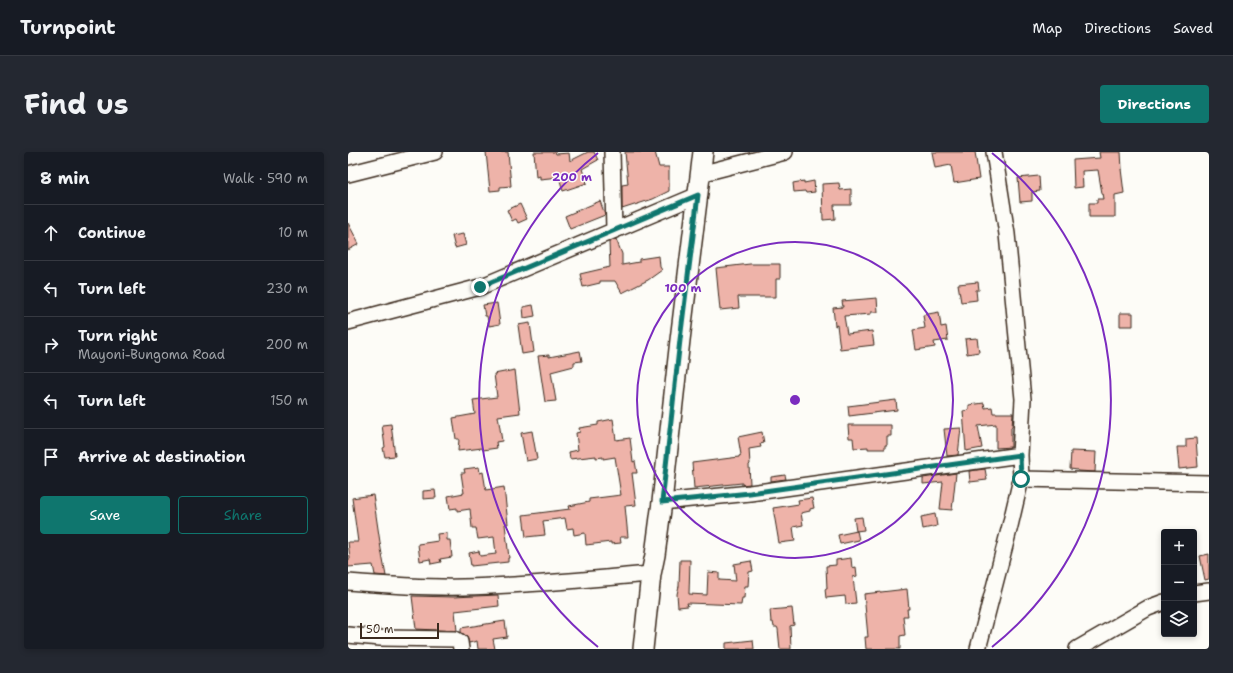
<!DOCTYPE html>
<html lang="en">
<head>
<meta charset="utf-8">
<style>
  body { margin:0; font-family:"Shantell Sans",sans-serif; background:#242831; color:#f1f3f6 }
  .controls { position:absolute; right:12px; bottom:12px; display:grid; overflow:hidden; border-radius:4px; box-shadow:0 2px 6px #0003 }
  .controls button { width:36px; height:36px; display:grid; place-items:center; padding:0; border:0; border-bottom:1px solid #363941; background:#171b24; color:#f1f3f6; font:20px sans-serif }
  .scale { position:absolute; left:12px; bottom:10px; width:79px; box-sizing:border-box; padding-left:4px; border:2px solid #3b2a1e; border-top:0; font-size:11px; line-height:14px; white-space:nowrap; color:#3b2a1e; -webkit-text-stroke:3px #fdfcf7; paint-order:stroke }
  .stop { position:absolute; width:12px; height:12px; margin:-9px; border:3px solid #0f766e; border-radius:50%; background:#fff }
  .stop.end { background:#0f766e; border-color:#fff; box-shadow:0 1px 4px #0008 }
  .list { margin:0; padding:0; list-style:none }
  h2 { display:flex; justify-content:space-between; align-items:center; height:52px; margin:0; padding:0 16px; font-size:17px }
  h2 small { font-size:13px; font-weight:400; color:#9ea1a6 }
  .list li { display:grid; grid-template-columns:26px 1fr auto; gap:12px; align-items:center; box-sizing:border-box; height:56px; padding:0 16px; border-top:1px solid #363941 }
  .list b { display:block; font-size:15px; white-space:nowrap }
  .list p { margin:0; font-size:13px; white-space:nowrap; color:#9ea1a6 }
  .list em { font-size:13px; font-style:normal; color:#9ea1a6 }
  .actions { display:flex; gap:8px; padding:12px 16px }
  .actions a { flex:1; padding:9px 0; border:1px solid #0f766e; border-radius:4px; text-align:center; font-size:14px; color:#0f766e }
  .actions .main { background:#0f766e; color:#fff }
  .icon { flex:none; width:22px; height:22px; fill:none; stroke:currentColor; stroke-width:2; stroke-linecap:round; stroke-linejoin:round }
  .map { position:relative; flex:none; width:861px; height:497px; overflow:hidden; border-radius:4px }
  header { display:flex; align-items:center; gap:24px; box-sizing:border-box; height:56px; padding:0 20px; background:#171b24; border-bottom:1px solid #363941 }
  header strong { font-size:19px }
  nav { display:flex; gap:22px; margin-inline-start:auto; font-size:14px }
  .intro { display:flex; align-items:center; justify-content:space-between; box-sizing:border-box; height:96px; padding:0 24px }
  h1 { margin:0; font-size:28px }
  .button { padding:10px 18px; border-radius:4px; background:#0f766e; color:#fff; font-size:14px; font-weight:700 }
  main { display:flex; gap:24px; padding:0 24px }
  aside { flex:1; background:#171b24; border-radius:4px; box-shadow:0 2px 6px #0003 }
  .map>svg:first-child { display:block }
  .building { fill:#eeb3a9; stroke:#3b2a1e }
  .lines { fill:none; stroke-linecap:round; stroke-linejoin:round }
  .minor-casing { stroke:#3b2a1e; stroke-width:18 }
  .major-casing { stroke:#3b2a1e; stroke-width:22 }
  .minor { stroke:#fdfcf7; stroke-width:15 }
  .major { stroke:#fdfcf7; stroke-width:19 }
  .route { stroke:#0f766e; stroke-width:5 }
  .ring { fill:none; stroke:#7b2cbf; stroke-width:2 }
  .centre { fill:#7b2cbf; stroke:#fdfcf7; stroke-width:2 }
  .ring-label { font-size:12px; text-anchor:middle; font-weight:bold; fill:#7b2cbf; stroke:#fdfcf7; stroke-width:3; stroke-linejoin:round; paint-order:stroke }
</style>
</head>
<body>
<header>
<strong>Turnpoint</strong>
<nav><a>Map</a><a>Directions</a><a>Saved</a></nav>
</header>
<div class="intro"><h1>Find us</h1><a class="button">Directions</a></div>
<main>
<aside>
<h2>8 min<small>Walk · 590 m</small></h2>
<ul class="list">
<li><svg class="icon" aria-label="ahead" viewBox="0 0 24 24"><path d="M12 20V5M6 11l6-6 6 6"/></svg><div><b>Continue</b></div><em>10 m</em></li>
<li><svg class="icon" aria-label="left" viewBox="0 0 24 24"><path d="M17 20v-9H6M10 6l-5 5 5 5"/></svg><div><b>Turn left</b></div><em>230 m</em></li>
<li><svg class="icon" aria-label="right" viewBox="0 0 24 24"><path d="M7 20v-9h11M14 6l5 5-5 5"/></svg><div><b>Turn right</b><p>Mayoni-Bungoma Road</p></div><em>200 m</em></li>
<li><svg class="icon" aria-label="left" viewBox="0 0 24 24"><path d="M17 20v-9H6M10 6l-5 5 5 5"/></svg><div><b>Turn left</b></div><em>150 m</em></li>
<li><svg class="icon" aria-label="arrive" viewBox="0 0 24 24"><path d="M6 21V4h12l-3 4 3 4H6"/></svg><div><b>Arrive at destination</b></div></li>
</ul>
<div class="actions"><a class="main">Save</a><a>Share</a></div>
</aside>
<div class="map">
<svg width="861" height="497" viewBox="0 0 861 497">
  <rect width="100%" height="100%" fill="#fdfcf7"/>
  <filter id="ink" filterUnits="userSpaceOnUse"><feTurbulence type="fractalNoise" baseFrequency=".025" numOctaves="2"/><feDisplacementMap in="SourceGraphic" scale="8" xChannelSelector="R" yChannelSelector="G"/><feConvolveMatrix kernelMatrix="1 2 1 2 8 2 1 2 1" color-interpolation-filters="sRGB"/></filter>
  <g filter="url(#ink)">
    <path class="building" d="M138 0H160L163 34 152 35V38L142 39Z
      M186 0H207L208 2 221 1 222 9 240 0H246L250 8 234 17 239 31 215 39 211 25 192 27V24L188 25Z
      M277 0H307L311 15H321V39L305 47 274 57V33L280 32Z
      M584 0H627L631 27 606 31 603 13 587 16Z
      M751 0H773L774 17H773L776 41 767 43V65H741V51H749V47H755L750 18 734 19 735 35 726 36 725 8 752 6Z
      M691 24 692 39 684 40V49L672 50 670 26Z
      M456 29V31L466 29 467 40 458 41 457 39 446 40 445 31Z
      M491 31 492 38 503 37V53H486L487 67 475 68 474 32Z
      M252 49 257 63 222 77 217 64Z
      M172 52 179 67 170 71 168 67 164 69 159 58Z
      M0 71 11 92 0 98Z
      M115 82 118 93 107 96 104 84Z
      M268 87 274 102V113L291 110V107L311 104 312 115 314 118 300 128 274 141 267 129H252V131L235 135 232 122 262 115 261 90Z
      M402 112H432V127H428V145H390L391 156 372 158 368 116Z
      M630 130 631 138H628L629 148 613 150 610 132Z
      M529 146 530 160H523V162L496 164 499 182 524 179 526 193 492 197 489 173 487 174 485 156 495 155 494 149Z
      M149 151 152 172 141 174 139 164H137L135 153Z
      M185 153 187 164 176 166 175 155Z
      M591 160 593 175 598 174 600 188 586 190 587 195 568 198 565 178 577 176 575 163Z
      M772 161H785V174H772Z
      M182 171 186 200 174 202 170 173Z
      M629 186 631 200 619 202 617 187Z
      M232 199 234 209 226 210V214L203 220 208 249 197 250 190 204 201 203V205Z
      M167 218 172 261 150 264 154 289 148 290 149 296 135 298 134 296 110 299 111 287H108L105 266 127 262 125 248 149 245 146 222Z
      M548 248 549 258 501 264 500 254Z
      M636 251 637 256 644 255 645 261H665L664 275H663V295L648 296V272L630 274 634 296 618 299 615 259 621 258V253Z
      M265 267 268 288 282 286 285 310 287 309 289 321H284L288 353 277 354 280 385H272L273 391 263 392V390L238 393 237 381 226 383 225 376 219 377 217 366 195 369 197 383 178 385 175 363 222 357 221 354 241 350V347L273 343 267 305 255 307V305L248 306V304L222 307 221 300 230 298 228 281 232 280 231 276 250 273V270Z
      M43 272 47 304 37 305 35 296 37 295 34 273Z
      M500 273H543V284H539V293H537V297H520V295L506 296 505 286H501Z
      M613 276 610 303 599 304 596 277Z
      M184 279 189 307 178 309 173 281Z
      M414 280 416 291 412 292 413 295 401 297 402 312 401 313 402 332 394 333V331L346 336 344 311 391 305V304L393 303 390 285Z
      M848 286 850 315 831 317 829 295H838V287Z
      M723 299 748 300 747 320 730 319V318L722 317Z
      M131 315 132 321 135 320 138 338 156 335 160 372H157L161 406H160V410L123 414 121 401 131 399 132 404 148 402 146 385 130 387 128 376H124L122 357 109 359V356L102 357 100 344 116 341 113 321H117L116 317Z
      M637 317 639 328 622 330 621 319Z
      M608 321 604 358 592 357 595 330 575 332V326Z
      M437 323 438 327 423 329V325Z
      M87 338 88 346 75 347V339Z
      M25 343 33 397 38 424 27 423 25 413 0 415V407H2L0 390H10L4 346Z
      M464 346 466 356 462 357V359L453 361 455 373 445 375 447 389 431 391 425 356 451 352 450 348Z
      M587 362 589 374 575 377 573 365Z
      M514 365 516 378 508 379 506 366Z
      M509 379 511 388 492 392 490 383Z
      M99 381V388H102L104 405 92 407 93 410 83 412 82 407 72 409 70 392 90 389 89 382Z
      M861 402V427L857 428 852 404Z
      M503 406 504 416 508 415 509 424 505 425 508 451 498 452 497 444 478 446 477 437H479L478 414 488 413V408Z
      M332 408H342L341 442 359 443 360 420 371 421V428L388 429 386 412 403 409 405 419 401 420 400 434H397L396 446H394L393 453 339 451 340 454 330 455 329 442 331 434Z
      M559 437 561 457H559L560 464H555L557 483 552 484V497H518L517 485H520L516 442Z
      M150 443 151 454 107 459 109 479 68 477 64 444 105 445Z
      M444 456 446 473 442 474 443 497H432L430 477 429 475H426L425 470H423L422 458Z
      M157 469 159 485 145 487 147 497H130L129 489 121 491 119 485 113 480V476Z
      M405 488 406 497H378V491Z"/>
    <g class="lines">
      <defs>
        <path id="minor" d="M264 0 266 78
          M0 22 87 0
          M352 22 437 0
          M0 170 132 135 350 43
          M673 327 861 331
          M314 350 402 341 672 303
          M0 430C38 433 77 436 115 435 178 434 241 427 303 422
          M846 441 861 439
          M0 483 32 486 107 487 112 490 113 497
          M630 497 662 374 673 327 672 303 675 247 659 82 646 0
          M729 497 800 456 816 450"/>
        <path id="major" d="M295 497 303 422 307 403 314 350 332 188 355 0"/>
      </defs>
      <use href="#minor" class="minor-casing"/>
      <use href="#major" class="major-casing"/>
      <use href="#minor" class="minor"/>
      <use href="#major" class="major"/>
    </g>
  </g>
  <g class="lines" filter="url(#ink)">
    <path class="route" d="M132 135 350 43 332 188 314 350 402 341 672 303 673 327"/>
  </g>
  <g class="ring">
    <circle cx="447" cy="248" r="158"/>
    <path d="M250 495A316 316 0 0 1 250 1M644 1A316 316 0 0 1 644 495"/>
  </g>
  <circle cx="447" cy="248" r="6" class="centre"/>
  <g class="ring-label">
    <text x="224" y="29">200 m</text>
    <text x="335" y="140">100 m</text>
  </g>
</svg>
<div class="controls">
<button>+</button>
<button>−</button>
<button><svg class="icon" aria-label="layers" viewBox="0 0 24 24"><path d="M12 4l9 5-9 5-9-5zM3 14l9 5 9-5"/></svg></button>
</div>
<div class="scale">50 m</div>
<div class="stop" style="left:673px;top:327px"></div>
<div class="stop end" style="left:132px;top:135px"></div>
</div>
</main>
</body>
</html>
